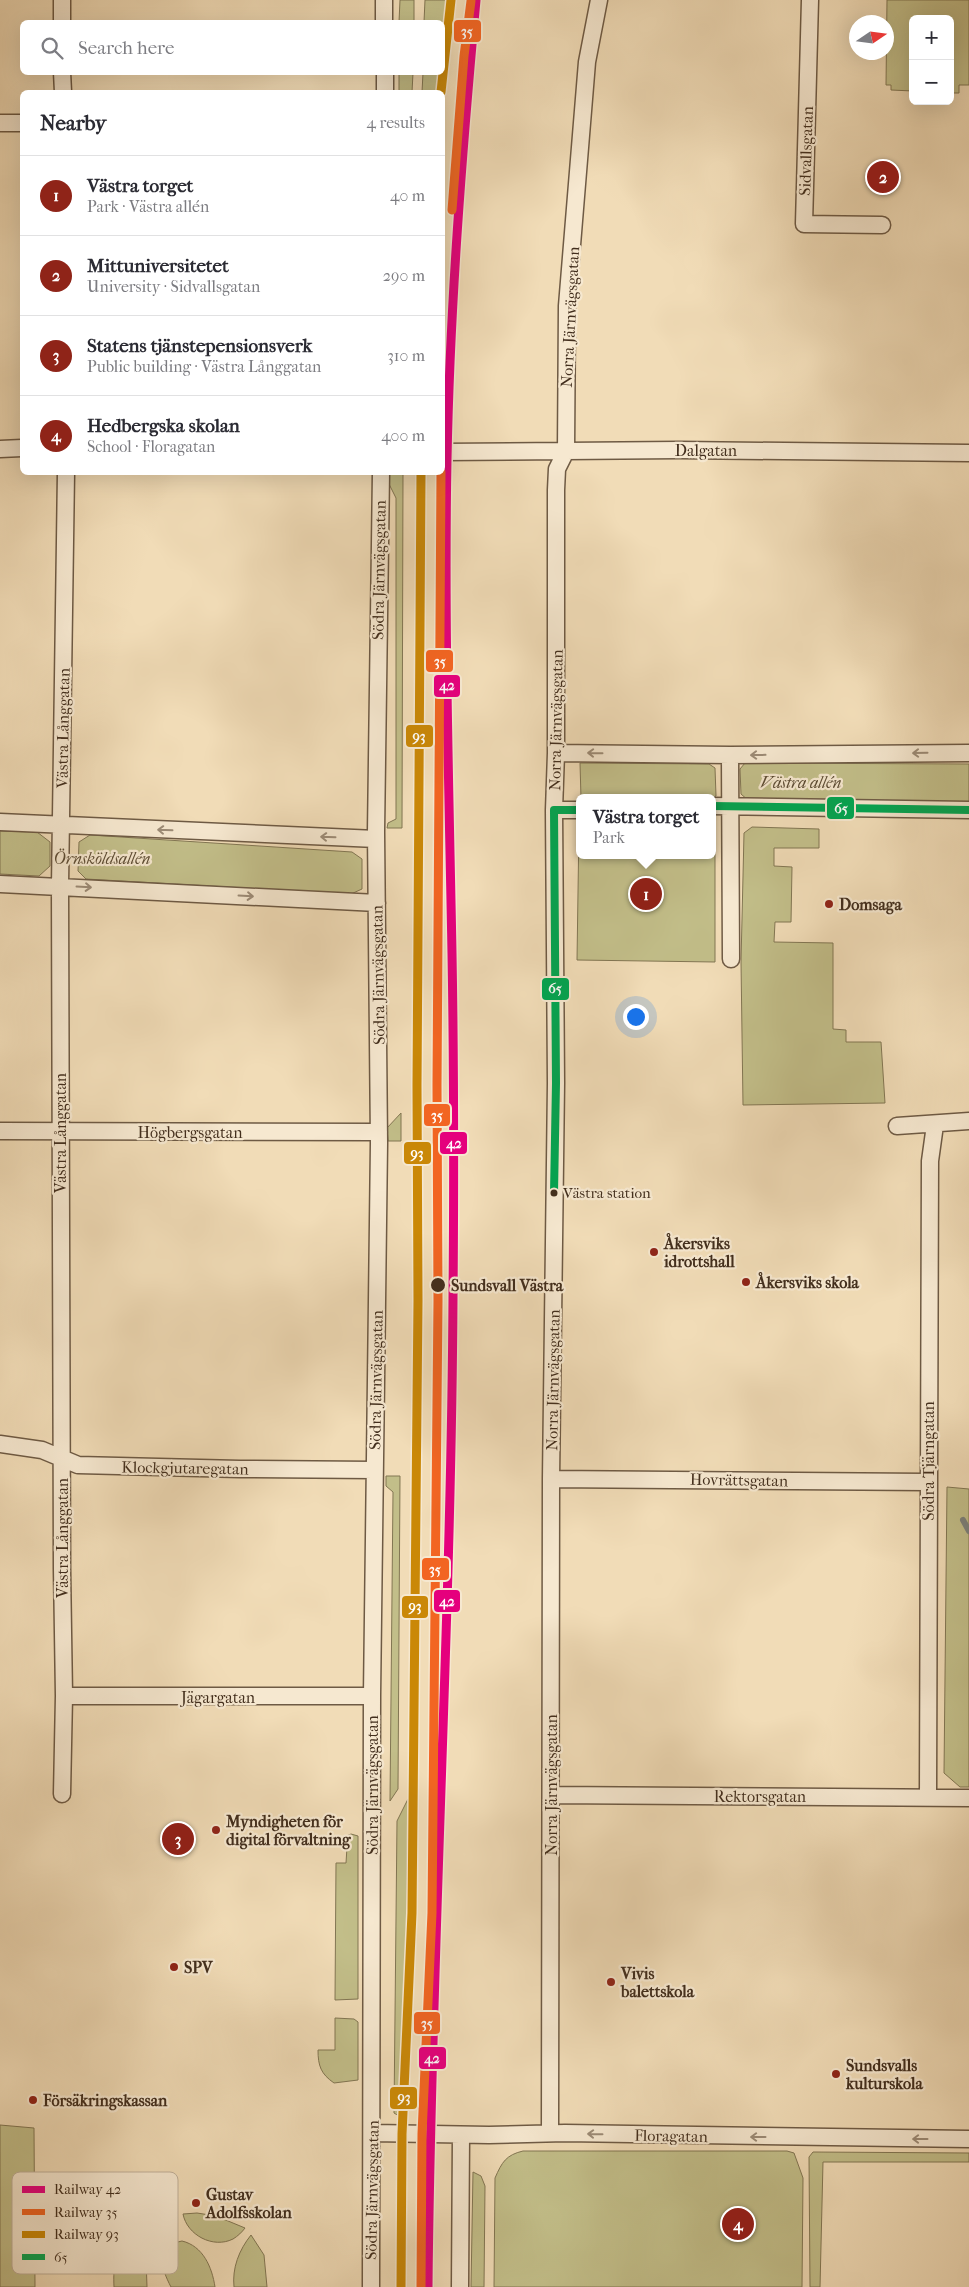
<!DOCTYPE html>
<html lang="en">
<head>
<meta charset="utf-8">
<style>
  body { margin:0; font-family:"IM FELL French Canon",serif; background:#f7f7f7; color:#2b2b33 }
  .controls { position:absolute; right:15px; top:15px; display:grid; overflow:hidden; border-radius:8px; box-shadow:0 5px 20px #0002 }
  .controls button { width:45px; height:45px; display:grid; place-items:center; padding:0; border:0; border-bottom:1px solid #e1e1e2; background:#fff; color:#2b2b33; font:25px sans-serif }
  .compass { position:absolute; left:849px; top:15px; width:45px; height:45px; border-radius:50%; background:#fff; box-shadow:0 5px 20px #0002; rotate:77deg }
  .you { position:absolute; left:635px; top:1016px; width:18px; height:18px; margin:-12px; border:4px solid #fff; border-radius:50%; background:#1a73e8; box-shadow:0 0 0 8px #1a73e833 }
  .badge { display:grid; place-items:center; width:32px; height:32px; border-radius:50%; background:#8f2418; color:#fff; font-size:16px; font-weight:700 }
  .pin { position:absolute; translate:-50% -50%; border:2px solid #fff; box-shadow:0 1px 5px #0006 }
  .popup { position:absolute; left:576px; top:794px; width:140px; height:65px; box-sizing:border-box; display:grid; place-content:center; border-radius:8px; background:#fff; filter:drop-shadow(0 1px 4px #0005); font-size:16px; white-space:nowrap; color:#7c7c81 }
  .popup b { font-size:19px; color:#2b2b33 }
  .popup::after { content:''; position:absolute; left:50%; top:100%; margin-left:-10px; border:10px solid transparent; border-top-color:#fff }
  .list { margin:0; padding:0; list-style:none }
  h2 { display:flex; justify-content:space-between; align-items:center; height:65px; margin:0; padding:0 20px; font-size:21px }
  h2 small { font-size:16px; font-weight:400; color:#7c7c81 }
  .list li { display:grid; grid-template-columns:32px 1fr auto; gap:15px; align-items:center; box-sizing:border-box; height:80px; padding:0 20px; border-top:1px solid #e1e1e2 }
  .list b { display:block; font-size:19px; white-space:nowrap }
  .list p { margin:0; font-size:16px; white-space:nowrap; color:#7c7c81 }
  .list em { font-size:16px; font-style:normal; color:#7c7c81 }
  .icon { flex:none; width:28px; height:28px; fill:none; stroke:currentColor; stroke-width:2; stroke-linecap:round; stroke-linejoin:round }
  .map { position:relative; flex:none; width:969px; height:2287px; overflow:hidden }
  .search { position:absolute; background:#fff; box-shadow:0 5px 20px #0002; left:20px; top:20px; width:425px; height:55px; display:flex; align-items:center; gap:12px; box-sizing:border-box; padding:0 18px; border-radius:8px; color:#7c7c81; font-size:19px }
  .panel { position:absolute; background:#fff; box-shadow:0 5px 20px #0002; left:20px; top:90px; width:425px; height:385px; border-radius:8px }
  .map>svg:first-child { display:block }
  .green { fill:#c2be89; stroke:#827653 }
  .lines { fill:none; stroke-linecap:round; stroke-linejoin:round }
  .stream { stroke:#7b817c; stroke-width:6 }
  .minor-casing { stroke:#6e5a44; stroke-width:19 }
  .minor { stroke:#f6e8d0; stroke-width:16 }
  .bus-1-casing { stroke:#f6e8d0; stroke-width:11 }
  .bus-1 { stroke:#00a651; stroke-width:8 }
  .rail-1-casing { stroke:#f6e8d0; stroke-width:12 }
  .rail-2-casing { stroke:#f6e8d0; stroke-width:12 }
  .rail-3-casing { stroke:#f6e8d0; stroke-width:12 }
  .rail-1 { stroke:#e5007d; stroke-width:9 }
  .rail-2 { stroke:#f26522; stroke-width:9 }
  .rail-3 { stroke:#ca8807; stroke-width:9 }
  .oneway { stroke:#9c8b76 }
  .poi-dot { fill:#8f2418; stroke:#f6e8d0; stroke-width:2 }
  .bus-dot { fill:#422e1d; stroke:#f6e8d0; stroke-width:2 }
  .labels { text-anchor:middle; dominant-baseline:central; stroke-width:4.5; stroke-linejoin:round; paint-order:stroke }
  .bus-label { font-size:15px; fill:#422e1d; stroke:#f6e8d0; text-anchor:start }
  .street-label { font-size:16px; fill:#422e1d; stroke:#f6e8d0 }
  .park-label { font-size:16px; font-style:italic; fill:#5c4b33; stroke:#f6e8d0 }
  .poi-label { font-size:16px; font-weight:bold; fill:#422e1d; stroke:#f6e8d0; text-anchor:start }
  .stop-label { font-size:16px; font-weight:bold; fill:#422e1d; stroke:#f6e8d0; text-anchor:start }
  .key { fill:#f6e8d0; stroke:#c0b09a; stroke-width:1 }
  .key-label { font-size:14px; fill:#422e1d }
  .line-badge { stroke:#f6e8d0; stroke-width:2 }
  .badge-label { font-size:14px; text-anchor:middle; font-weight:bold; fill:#fff }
</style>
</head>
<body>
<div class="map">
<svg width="969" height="2287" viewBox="0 0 969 2287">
  <rect width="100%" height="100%" fill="#f1dcb7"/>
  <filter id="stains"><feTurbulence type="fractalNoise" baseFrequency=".004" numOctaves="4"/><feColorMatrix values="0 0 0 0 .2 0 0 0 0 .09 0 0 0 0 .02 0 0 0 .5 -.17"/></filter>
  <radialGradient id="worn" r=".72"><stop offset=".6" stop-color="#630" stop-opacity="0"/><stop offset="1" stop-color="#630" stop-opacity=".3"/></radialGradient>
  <path class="green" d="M400 0H414V22H399Z
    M425 0H453L443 95 442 92H422L423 73 442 72V22H424Z
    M887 0H969V85H959V93H950V19H913V91L891 90V85H886Z
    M399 73H413L412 92H399Z
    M388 473H403L402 828H387L388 823 396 819V498L386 478Z
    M580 763 709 764 715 768 716 796 712 798H581Z
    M745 763 969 764V803L749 801 741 794 740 769Z
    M579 825 580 855H712V828H715V962L577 960Z
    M752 827 819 829V848H774V866L792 867 791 922H775L774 942 833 943V1029L846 1030V1042H881L885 1103 743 1105 741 962 744 833Z
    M0 831 37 832 50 842V866L39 876 0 874Z
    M90 835 352 852 362 859V889L351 894 86 879 78 871 79 842Z
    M401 1113V1141H388L387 1128Z
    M386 1476H400L398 1789 390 1801 393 1492 386 1486Z
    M947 1487 969 1489V1787H960L944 1773Z
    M408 1799 404 2119 394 2113 397 1821Z
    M351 1834 358 1836V1999L335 2000 336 1863H346L347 1847 336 1846 342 1838Z
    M335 2018 354 2019 358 2022V2080L334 2083C321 2074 318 2066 318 2050H335Z
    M0 2125 34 2128 35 2287H0Z
    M523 2151H787L794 2153 803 2178 802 2287H494L495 2178C502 2162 506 2155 523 2151Z
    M813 2152 969 2153V2162H823L820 2287H810L809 2157Z
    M473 2172 481 2176 485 2186 484 2287H471Z
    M197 2213 216 2216 245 2228C242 2232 238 2236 233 2239 213 2249 187 2235 183 2214Z
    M171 2216 172 2231 162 2238 152 2239 144 2231V2227Z
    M134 2234 146 2258 147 2287H114C113 2266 115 2246 134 2234Z
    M251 2235 264 2255 267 2287H234C232 2268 239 2250 251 2235Z
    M182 2241C203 2246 212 2267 215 2287H171C161 2268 154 2246 182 2241Z"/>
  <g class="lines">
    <path class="stream" d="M963 1520 969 1531"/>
    <defs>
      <path id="minor" d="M62 0V22
        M384 0V22
        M810 0 804 224 882 225
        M62 72 63 92
        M385 72V92
        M0 123H22
        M0 449 22 448
        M442 452 679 450 969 453
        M556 753 730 755 969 753
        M730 755 731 959
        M712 806 969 810
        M554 810H580
        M0 822 376 839
        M0 884 377 903
        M897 1126 969 1121
        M0 1131 379 1132
        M0 1444 42 1450 78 1465 240 1469 374 1470
        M551 1479 927 1482
        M64 1696H372
        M62 1794 64 1696 62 1569 60 886 66 472
        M551 1795 969 1798
        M928 1797 930 1161 935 1125
        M373 2133 489 2135 565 2133 969 2139
        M550 2133 551 1479 556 1083 554 810 556 753V490L557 469 566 451 567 306 587 62 599 0
        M371 2287 372 1696 379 1143 376 832 381 472
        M460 2287 461 2135"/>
    </defs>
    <use href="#minor" class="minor-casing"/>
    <use href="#minor" class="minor"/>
    <defs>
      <path id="bus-1" d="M712 806 969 810
        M554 1193 556 1083 554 810H580"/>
    </defs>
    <use href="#bus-1" class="bus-1-casing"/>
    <use href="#bus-1" class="bus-1"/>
    <defs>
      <path id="rail-1" d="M428 2287C431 1957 451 1628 453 1298 454 1183 454 1068 452 953 449 789 444 624 447 459 450 306 462 153 476 0"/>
      <path id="rail-2" d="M452 210 464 56 471 1
        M421 2287 422 2134 432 1913 438 1301 437 1085 441 472"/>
      <path id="rail-3" d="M441 92 451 0
        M401 2287 402 2134 412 1913 418 1301 417 1085 421 472"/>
    </defs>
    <use href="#rail-1" class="rail-1-casing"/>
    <use href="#rail-2" class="rail-2-casing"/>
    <use href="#rail-3" class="rail-3-casing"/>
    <use href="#rail-1" class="rail-1"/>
    <use href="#rail-2" class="rail-2"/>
    <use href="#rail-3" class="rail-3"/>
  </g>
  <defs><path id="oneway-shaft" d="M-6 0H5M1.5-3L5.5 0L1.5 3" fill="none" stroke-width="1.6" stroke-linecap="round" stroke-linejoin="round" transform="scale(1.25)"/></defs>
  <g class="oneway">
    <use href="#oneway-shaft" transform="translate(595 753) rotate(-179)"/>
    <use href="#oneway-shaft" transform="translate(920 753) rotate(179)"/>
    <use href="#oneway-shaft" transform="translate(758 755) rotate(179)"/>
    <use href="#oneway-shaft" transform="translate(165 830) rotate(-178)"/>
    <use href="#oneway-shaft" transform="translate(328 837) rotate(-178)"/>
    <use href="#oneway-shaft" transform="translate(84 887) rotate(3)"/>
    <use href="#oneway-shaft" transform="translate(246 896) rotate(3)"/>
    <use href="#oneway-shaft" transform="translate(595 2134) rotate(-179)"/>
    <use href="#oneway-shaft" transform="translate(758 2137) rotate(-180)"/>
    <use href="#oneway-shaft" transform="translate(920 2139) rotate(-180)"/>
  </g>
  <g class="poi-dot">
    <circle cx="829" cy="904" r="5"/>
    <circle cx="654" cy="1252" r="5"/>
    <circle cx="746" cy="1282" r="5"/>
    <circle cx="216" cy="1830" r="5"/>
    <circle cx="174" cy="1967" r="5"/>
    <circle cx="611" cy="1982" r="5"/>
    <circle cx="836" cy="2074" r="5"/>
    <circle cx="33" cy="2100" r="5"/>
    <circle cx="196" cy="2203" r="5"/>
  </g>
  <g class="bus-dot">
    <circle cx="554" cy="1193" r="4.5"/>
    <circle cx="438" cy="1285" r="8"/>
  </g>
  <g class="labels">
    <g class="bus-label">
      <text x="563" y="1193">Västra station</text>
    </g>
    <g class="street-label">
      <text transform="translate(806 151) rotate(-88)">Sidvallsgatan</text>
      <text transform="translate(570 317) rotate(-87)">Norra Järnvägsgatan</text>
      <text x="706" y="450">Dalgatan</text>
      <text transform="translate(379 570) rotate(-89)">Södra Järnvägsgatan</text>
      <text transform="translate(556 720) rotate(-89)">Norra Järnvägsgatan</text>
      <text transform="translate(63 728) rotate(-89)">Västra Långgatan</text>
      <text transform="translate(378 975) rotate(-91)">Södra Järnvägsgatan</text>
      <text x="190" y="1132">Högbergsgatan</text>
      <text transform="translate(60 1133) rotate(-90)">Västra Långgatan</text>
      <text transform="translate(376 1380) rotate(-89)">Södra Järnvägsgatan</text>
      <text transform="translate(553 1380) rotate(-89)">Norra Järnvägsgatan</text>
      <text transform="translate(928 1461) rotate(-90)">Södra Tjärngatan</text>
      <text transform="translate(185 1468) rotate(1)">Klockgjutaregatan</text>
      <text transform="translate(739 1480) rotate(1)">Hovrättsgatan</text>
      <text transform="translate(62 1538) rotate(-90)">Västra Långgatan</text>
      <text x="218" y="1697">Jägargatan</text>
      <text transform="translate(372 1785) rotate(-90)">Södra Järnvägsgatan</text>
      <text transform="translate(551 1785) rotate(-90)">Norra Järnvägsgatan</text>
      <text x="760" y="1796">Rektorsgatan</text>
      <text transform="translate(671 2136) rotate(1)">Floragatan</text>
      <text transform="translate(372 2190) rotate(-89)">Södra Järnvägsgatan</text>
    </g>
    <g class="park-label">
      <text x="801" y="782">Västra allén</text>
      <text x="102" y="858">Örnsköldsallén</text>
    </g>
    <g class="poi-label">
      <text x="839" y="904">Domsaga</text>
      <text x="664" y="1243">Åkersviks<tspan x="664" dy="18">idrottshall</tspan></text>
      <text x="756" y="1282">Åkersviks skola</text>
      <text x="226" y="1821">Myndigheten för<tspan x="226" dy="18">digital förvaltning</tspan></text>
      <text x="184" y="1967">SPV</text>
      <text x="621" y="1973">Vivis<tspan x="621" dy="18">balettskola</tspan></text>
      <text x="846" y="2065">Sundsvalls<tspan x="846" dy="18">kulturskola</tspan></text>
      <text x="43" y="2100">Försäkringskassan</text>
      <text x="206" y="2194">Gustav<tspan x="206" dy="18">Adolfsskolan</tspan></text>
    </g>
    <g class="stop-label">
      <text x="451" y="1285">Sundsvall Västra</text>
    </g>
  </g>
  <rect x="12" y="2172" width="166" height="102" rx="8" class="key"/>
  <rect x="22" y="2186" width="23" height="7" fill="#e5007d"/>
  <rect x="22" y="2209" width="23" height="6" fill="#f26522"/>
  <rect x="22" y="2231" width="23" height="7" fill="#ca8807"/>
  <rect x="22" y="2254" width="23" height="6" fill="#00a651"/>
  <g class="key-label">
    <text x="54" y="2194">Railway 42</text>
    <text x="54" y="2217">Railway 35</text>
    <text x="54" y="2239">Railway 93</text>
    <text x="54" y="2262">65</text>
  </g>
  <g class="line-badge">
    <rect x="453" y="19" width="29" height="24" rx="5" fill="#f26522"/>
    <rect x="425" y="649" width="29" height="24" rx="5" fill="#f26522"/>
    <rect x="433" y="674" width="28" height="24" rx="5" fill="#e5007d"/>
    <rect x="405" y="724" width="29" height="24" rx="5" fill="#ca8807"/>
    <rect x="826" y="796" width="29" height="24" rx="5" fill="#00a651"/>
    <rect x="541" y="977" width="29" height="24" rx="5" fill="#00a651"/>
    <rect x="423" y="1103" width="28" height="24" rx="5" fill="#f26522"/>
    <rect x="439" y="1131" width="29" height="24" rx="5" fill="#e5007d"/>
    <rect x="403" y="1141" width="29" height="24" rx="5" fill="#ca8807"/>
    <rect x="421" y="1557" width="29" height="24" rx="5" fill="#f26522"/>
    <rect x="433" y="1589" width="28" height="24" rx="5" fill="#e5007d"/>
    <rect x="401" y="1595" width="28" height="24" rx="5" fill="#ca8807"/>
    <rect x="413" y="2011" width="28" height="24" rx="5" fill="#f26522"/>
    <rect x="418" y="2046" width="29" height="24" rx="5" fill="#e5007d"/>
    <rect x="389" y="2086" width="29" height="24" rx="5" fill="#ca8807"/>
  </g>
  <g class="badge-label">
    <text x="467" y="36">35</text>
    <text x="440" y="666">35</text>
    <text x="447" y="690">42</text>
    <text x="419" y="741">93</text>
    <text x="841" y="813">65</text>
    <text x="555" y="993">65</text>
    <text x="437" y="1120">35</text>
    <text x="454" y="1148">42</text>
    <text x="417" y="1158">93</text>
    <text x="435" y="1574">35</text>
    <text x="447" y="1606">42</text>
    <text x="415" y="1611">93</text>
    <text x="427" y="2028">35</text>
    <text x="432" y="2063">42</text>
    <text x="404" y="2102">93</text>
  </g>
  <rect width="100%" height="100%" filter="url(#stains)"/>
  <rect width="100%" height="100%" fill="url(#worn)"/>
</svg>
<div class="controls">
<button>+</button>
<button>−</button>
</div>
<svg class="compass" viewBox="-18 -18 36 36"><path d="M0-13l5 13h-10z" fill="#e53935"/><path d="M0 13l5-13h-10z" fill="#7c7c81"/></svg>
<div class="you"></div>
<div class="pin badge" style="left:646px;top:894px">1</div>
<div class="popup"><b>Västra torget</b>Park</div>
<div class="pin badge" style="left:883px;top:177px">2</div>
<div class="pin badge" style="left:178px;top:1839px">3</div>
<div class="pin badge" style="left:738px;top:2224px">4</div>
<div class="search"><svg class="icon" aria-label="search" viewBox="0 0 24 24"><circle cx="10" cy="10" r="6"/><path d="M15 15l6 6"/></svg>Search here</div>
<section class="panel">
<h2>Nearby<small>4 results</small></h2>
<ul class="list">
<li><span class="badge">1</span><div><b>Västra torget</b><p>Park · Västra allén</p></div><em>40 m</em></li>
<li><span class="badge">2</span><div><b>Mittuniversitetet</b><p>University · Sidvallsgatan</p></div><em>290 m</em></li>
<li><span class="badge">3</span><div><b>Statens tjänstepensionsverk</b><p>Public building · Västra Långgatan</p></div><em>310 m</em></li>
<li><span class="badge">4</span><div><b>Hedbergska skolan</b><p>School · Floragatan</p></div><em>400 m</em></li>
</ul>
</section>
</div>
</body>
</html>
